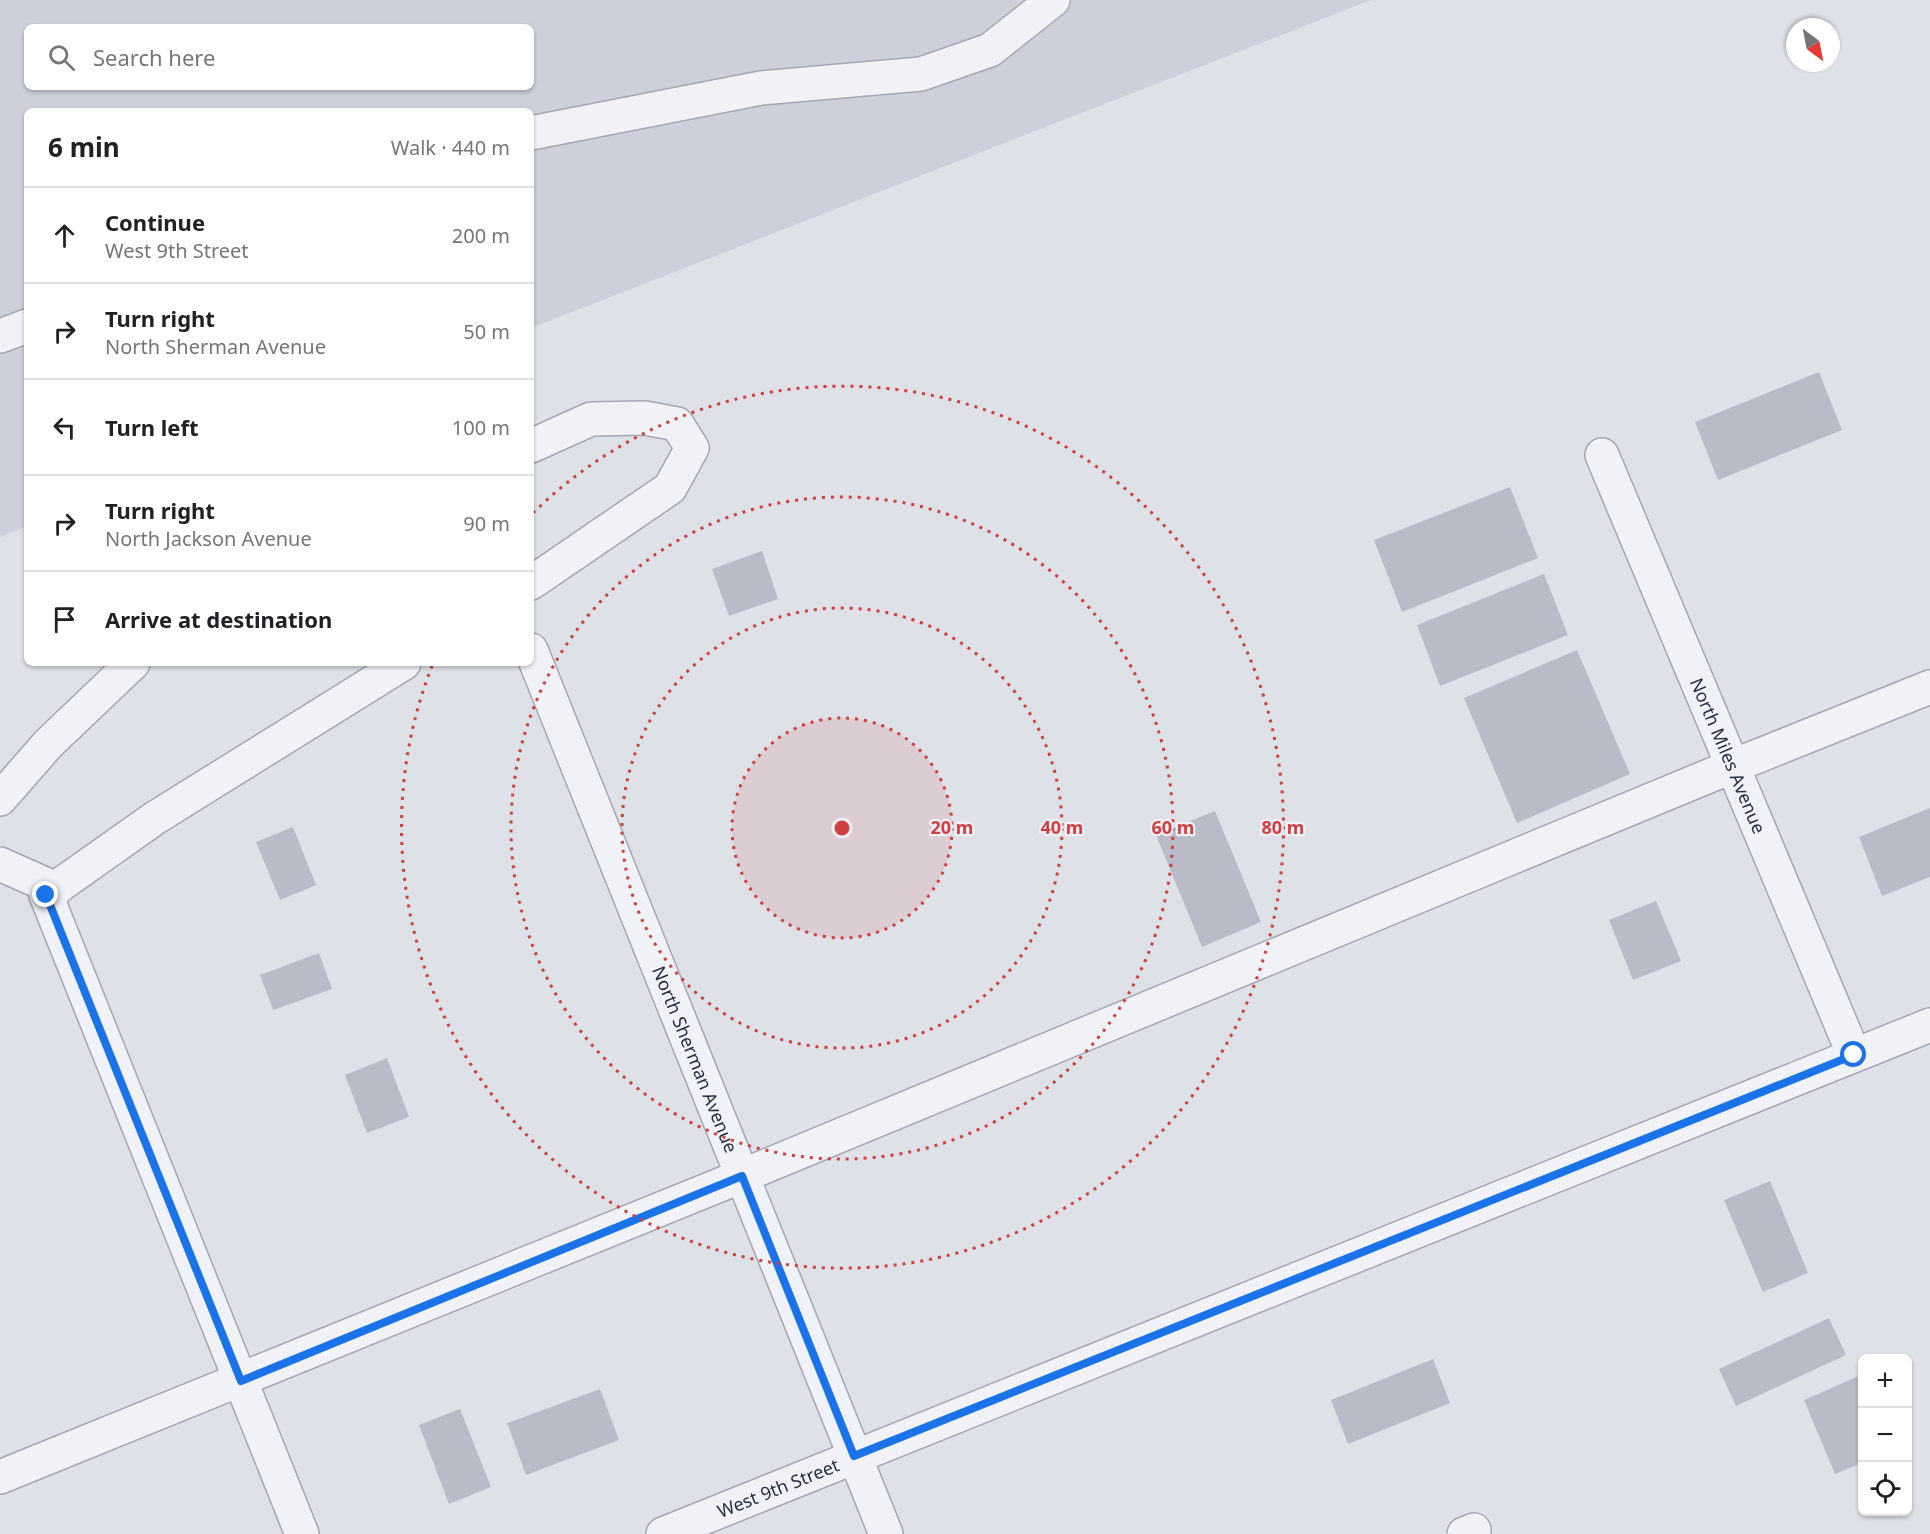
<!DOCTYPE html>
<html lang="en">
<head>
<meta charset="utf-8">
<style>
  body { margin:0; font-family:"Noto Sans",sans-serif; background:#f2f2f2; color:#202124 }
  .controls { position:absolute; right:18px; bottom:18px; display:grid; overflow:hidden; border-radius:9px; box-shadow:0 2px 4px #0004 }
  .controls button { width:54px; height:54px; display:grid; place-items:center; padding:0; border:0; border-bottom:2px solid #e0e0e0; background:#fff; color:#202124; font:30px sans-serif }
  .compass { position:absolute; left:1786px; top:18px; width:54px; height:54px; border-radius:50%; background:#fff; box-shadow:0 2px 4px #0004; rotate:148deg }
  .stop { position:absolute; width:18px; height:18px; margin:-14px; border:4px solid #1a73e8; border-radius:50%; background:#fff }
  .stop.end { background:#1a73e8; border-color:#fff; box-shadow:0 2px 6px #0008 }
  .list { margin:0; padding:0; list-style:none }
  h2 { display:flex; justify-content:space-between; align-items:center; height:78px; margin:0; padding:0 24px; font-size:26px }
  h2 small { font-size:20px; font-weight:400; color:#757577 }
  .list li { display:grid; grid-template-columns:39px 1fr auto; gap:18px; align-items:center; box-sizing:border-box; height:96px; padding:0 24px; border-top:2px solid #e0e0e0 }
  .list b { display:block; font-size:22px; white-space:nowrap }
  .list p { margin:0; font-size:20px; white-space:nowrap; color:#757577 }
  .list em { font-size:20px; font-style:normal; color:#757577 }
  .icon { flex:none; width:33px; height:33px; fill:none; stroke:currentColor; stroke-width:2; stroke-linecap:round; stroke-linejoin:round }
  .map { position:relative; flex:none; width:1930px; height:1534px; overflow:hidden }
  .search { position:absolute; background:#fff; box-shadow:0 2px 4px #0004; left:24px; top:24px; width:510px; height:66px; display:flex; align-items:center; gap:15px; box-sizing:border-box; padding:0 21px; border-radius:9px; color:#757577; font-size:22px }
  .panel { position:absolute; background:#fff; box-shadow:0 2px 4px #0004; left:24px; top:108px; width:510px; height:558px; border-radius:9px }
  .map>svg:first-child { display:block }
  .built { fill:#cdd0da; fill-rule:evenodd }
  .building { fill:#b9bcc8 }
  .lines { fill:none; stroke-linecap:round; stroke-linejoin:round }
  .minor-casing { stroke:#a4a7b2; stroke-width:36 }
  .minor { stroke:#f1f2f7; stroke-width:33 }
  .route { stroke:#1a73e8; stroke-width:8 }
  .ring { fill:none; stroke:#d04041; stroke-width:3; stroke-dasharray:3 6 }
  .labels { text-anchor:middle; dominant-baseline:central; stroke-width:4.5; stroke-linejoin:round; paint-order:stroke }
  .street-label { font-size:18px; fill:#272d40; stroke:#eef0f6 }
  .centre { fill:#d04041; stroke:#eef0f6; stroke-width:3 }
  .ring-label { font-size:18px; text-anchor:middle; font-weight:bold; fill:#d04041; stroke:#eef0f6; stroke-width:4.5; stroke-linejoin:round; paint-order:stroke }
</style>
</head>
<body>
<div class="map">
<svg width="1930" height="1534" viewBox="0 0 1930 1534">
  <rect width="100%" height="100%" fill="#dfe1e8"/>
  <path class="built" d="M0 0H1371L531 328V111H27V526L0 537ZM27 27H531V87H27Z"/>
  <path class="building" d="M1819 372 1842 430 1718 480 1695 422Z
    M1510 487 1538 558 1402 612 1374 540Z
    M762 551 778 599 729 616 712 569Z
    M1544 574 1568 635 1440 686 1417 625Z
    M1577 650 1630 774 1517 823 1464 698Z
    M1930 808V877L1882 896 1859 837Z
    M1215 811 1261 922 1202 947 1156 835Z
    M293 827 316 885 280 900 256 842Z
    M1656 901 1681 961 1633 980 1609 920Z
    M319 953 332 989 273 1010 260 975Z
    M387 1058 409 1117 367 1133 345 1075Z
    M1770 1181 1808 1273 1763 1292 1724 1200Z
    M1829 1318 1846 1355 1736 1406 1719 1369Z
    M1433 1359 1450 1403 1348 1444 1331 1400Z
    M1859 1376 1862 1384V1463L1835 1474 1804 1400Z
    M600 1389 619 1440 526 1475 507 1423Z
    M460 1409 491 1487 449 1504 419 1425Z"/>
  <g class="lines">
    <defs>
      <g id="minor">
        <path d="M531 133 761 88 921 74 990 50 1053 0"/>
        <path d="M0 336 27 326"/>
        <path d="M531 446 591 419 645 418 677 424 692 448 670 488 531 583"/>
        <path id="s1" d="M1602 455 1854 1055"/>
        <path id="s2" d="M531 650 886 1534"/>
        <path d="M0 799 48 744 133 663"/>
        <path d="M0 864 56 889"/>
        <path d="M0 1477 742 1176 1733 766 1930 687"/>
        <path d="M302 1534 46 895 155 818 404 663"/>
        <path id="s3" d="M663 1534 1930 1025"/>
        <path d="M1464 1534 1474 1530"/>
      </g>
    </defs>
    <use href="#minor" class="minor-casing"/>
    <use href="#minor" class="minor"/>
  </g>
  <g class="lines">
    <path class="route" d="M46 895 241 1381 742 1176 854 1456 1854 1055"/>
  </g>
  <circle cx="842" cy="828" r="110" fill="#d04041" fill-opacity=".12"/>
  <g class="ring">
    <circle cx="842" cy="828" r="110"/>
    <circle cx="842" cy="828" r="220"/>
    <circle cx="842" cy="828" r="331"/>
    <path d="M533 513A441 441 0 1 1 432 666"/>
  </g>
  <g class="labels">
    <g class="street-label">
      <text stroke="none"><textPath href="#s1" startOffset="326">North Miles Avenue</textPath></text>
      <text stroke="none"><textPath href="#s2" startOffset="441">North Sherman Avenue</textPath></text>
      <text stroke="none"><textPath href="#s3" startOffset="124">West 9th Street</textPath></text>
    </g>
  </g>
  <circle cx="842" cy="828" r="9" class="centre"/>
  <g class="ring-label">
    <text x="952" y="834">20 m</text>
    <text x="1062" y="834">40 m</text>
    <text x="1173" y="834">60 m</text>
    <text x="1283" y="834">80 m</text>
  </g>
</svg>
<div class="controls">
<button>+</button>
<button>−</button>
<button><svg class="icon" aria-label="locate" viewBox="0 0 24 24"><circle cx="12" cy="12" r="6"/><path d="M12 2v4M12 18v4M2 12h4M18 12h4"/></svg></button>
</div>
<svg class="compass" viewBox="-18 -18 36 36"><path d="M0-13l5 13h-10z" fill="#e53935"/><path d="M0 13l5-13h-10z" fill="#757577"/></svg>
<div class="stop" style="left:1854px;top:1055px"></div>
<div class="stop end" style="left:46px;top:895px"></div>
<div class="search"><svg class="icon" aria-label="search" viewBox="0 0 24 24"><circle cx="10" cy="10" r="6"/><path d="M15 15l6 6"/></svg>Search here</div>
<section class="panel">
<h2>6 min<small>Walk · 440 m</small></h2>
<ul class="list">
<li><svg class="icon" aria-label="ahead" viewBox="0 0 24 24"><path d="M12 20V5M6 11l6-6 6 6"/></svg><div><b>Continue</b><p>West 9th Street</p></div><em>200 m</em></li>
<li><svg class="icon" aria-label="right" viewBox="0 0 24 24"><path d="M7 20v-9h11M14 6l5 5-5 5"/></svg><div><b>Turn right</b><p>North Sherman Avenue</p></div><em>50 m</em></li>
<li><svg class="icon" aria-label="left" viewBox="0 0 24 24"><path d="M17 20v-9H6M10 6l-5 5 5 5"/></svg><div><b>Turn left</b></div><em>100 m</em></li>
<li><svg class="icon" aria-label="right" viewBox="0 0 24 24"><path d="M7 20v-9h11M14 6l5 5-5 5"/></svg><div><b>Turn right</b><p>North Jackson Avenue</p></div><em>90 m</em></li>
<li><svg class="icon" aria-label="arrive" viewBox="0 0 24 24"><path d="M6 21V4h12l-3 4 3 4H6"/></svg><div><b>Arrive at destination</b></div></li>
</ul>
</section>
</div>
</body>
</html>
